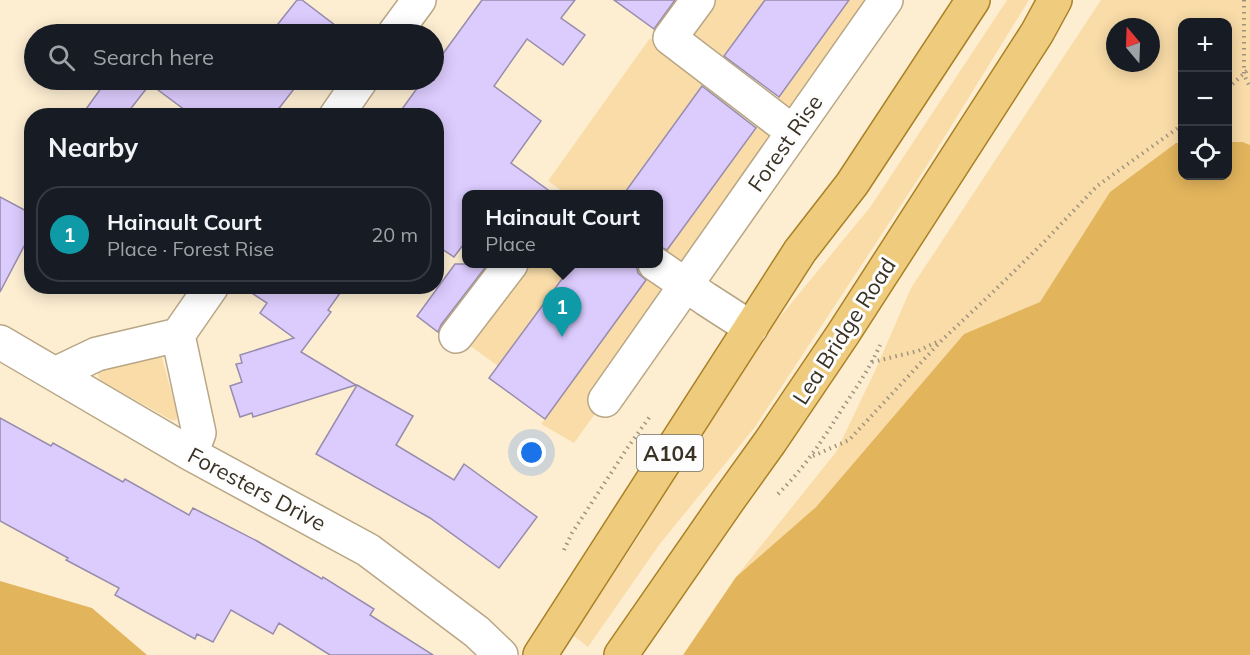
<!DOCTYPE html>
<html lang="en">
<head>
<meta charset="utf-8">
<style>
  body { margin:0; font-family:Mulish,sans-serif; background:#242831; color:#f1f3f6 }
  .controls { position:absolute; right:18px; top:18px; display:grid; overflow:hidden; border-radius:12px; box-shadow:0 3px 15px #0003 }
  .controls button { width:54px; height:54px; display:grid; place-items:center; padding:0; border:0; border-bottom:2px solid #363941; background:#171b24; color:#f1f3f6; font:30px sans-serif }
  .compass { position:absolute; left:1106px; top:18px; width:54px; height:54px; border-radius:50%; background:#171b24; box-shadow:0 3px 15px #0003; rotate:341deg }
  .you { position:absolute; left:532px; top:453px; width:21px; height:21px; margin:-15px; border:4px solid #fff; border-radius:50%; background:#1a73e8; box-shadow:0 0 0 9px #1a73e833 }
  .badge { display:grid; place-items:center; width:39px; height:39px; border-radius:50%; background:#b45309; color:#fff; font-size:20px; font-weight:700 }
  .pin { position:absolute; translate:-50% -50px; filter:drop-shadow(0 2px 3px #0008) }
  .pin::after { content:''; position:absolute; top:32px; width:21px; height:18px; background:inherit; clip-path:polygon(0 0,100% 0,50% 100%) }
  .popup { position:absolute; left:462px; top:190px; width:201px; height:78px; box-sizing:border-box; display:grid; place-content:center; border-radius:12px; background:#171b24; filter:drop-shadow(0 2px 4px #0005); font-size:20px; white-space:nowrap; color:#9ea1a6 }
  .popup b { font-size:22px; color:#f1f3f6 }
  .popup::after { content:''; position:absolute; left:50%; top:100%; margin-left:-12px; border:12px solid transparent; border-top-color:#171b24 }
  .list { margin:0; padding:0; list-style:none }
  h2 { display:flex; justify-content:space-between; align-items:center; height:78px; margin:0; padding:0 24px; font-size:26px }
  h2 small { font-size:20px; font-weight:400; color:#9ea1a6 }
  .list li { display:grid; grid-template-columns:39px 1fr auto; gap:18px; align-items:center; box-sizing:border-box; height:96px; margin:0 12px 12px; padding:0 12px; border:2px solid #363941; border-radius:24px }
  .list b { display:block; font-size:22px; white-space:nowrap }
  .list p { margin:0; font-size:20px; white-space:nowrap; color:#9ea1a6 }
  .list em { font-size:20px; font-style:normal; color:#9ea1a6 }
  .icon { flex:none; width:33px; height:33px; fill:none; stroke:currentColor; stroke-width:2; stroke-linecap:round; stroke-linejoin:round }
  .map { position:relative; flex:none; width:1250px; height:655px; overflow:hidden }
  .search { position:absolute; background:#171b24; box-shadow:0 3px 15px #0003; left:24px; top:24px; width:420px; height:66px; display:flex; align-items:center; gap:15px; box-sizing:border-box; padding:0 21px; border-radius:33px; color:#9ea1a6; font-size:22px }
  .panel { position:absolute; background:#171b24; box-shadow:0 3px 15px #0003; left:24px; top:108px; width:420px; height:186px; border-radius:24px }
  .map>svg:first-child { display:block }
  .green { fill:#f9dca8; fill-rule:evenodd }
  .forest { fill:#e2b45c }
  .building { fill:#dccbfd; stroke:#978cad; stroke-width:1.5 }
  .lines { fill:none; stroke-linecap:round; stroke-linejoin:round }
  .minor-casing { stroke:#b8a685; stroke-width:36 }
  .major-casing { stroke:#a98026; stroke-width:36 }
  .path { stroke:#9f937f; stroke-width:4; stroke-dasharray:1.5 4.5; stroke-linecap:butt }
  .minor { stroke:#fff; stroke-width:33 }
  .major { stroke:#efcc7d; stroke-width:33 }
  .labels { text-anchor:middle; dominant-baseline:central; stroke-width:6; stroke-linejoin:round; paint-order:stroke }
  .shield { fill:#fdfdfd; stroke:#746f66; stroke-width:1.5 }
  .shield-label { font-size:21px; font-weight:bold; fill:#393225 }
  .street-label { font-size:22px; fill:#393225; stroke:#fdfdfd }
</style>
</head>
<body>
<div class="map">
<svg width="1250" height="655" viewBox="0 0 1250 655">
  <rect width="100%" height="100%" fill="#fdeed2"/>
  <path class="green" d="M715 0H765L715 68 694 36 697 24Z
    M849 0H886L605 400 574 443 541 424Z
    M1007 0H1029L926 167 755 427 659 545 588 647 574 636 588 612 639 536 699 435 765 333 784 312 871 206Z
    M1101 0H1250V145L1243 142H1228V22H1182V143H1176L1110 192 1040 302 964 334 816 507 736 577 836 452 875 371 911 288ZM1115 27H1151V63H1115Z
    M650 38 707 79 623 194H566L548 181Z
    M523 264H573L498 366 465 342Z
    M157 356 162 358 178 417 176 420H171L100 380 98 376 99 369Z"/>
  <path class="forest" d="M1228 142H1243L1250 145V655H683L736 577 816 507 964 334 1040 302 1110 192 1176 143H1182V176H1228Z
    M0 581 92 608 147 655H0Z"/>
  <path class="building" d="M297 0H302L340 29 336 34H270Z
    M482 0H575L561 18 585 35 563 65 527 39 494 86 541 121 511 163 555 195H466V241L454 257 436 245V116H397L423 80H434V66Z
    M614 0H675L654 29Z
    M765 0H849L779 97 724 56Z
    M107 80H301L273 116H193L150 84 125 116H81Z
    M702 86 756 128 667 250 658 246V195H623Z
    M0 197 32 214V231L0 292Z
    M455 264H488L441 325 438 332 417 316Z
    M573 264H636L638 273 646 280 545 419 489 378Z
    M241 286H345L328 310 331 312 301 352 356 385 253 417 252 413 240 417 230 386 242 382 236 364 242 363 240 355 294 338 260 313 267 303Z
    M357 385 413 416 396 445 454 480 464 464 537 517 499 568 430 518 316 454Z
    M0 418 51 446 53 443 123 482 125 479 189 515 193 508 257 541 322 579 323 577 374 609 370 615 433 655H330L279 623 273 634 231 610 213 642 197 634 195 639 144 611 115 595 119 588 66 560 68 558 0 521Z"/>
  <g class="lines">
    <defs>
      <path id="minor" d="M698 0 670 38 793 132
        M394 34 419 0
        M336 116 361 80
        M655 264 706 299 751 328
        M178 335 199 433 191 454
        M456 336 511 264
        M0 342 191 454 368 550 477 632 501 655
        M55 374 97 354 178 335 212 286
        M605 400 886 0"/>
      <path id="major" d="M540 655 800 251 852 184 973 0
        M621 655 727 502 770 442 843 334 1037 33 1055 0"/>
    </defs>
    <use href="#minor" class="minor-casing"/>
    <use href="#major" class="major-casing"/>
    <path class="path" d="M1244 0V75L1250 87
      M1228 88 1250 68
      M872 362 918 351 939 341
      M813 456 849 440 942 340 992 293 1045 241 1097 186 1182 125
      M778 494C805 467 822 441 842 409 856 388 870 368 880 345
      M564 550 572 533 628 447 651 415"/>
    <use href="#minor" class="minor"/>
    <use href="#major" class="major"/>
  </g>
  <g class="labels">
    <rect class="shield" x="637" y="435" width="66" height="36" rx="4.5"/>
    <g class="shield-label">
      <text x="670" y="453">A104</text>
    </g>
    <g class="street-label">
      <text transform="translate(785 143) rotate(-55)">Forest Rise</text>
      <text transform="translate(844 331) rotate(-57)">Lea Bridge Road</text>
      <text transform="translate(257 489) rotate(28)">Foresters Drive</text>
    </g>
  </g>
</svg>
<div class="controls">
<button>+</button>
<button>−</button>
<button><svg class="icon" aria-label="locate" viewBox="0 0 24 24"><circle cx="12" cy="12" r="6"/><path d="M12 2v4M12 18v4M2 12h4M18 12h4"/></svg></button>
</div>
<svg class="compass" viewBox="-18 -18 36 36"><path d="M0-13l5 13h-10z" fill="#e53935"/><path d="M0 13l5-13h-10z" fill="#9ea1a6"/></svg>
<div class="you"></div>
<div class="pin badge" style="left:562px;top:337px;background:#0f9aa8">1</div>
<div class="popup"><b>Hainault Court</b>Place</div>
<div class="search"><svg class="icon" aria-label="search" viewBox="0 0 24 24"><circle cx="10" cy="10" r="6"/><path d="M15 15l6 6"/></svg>Search here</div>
<section class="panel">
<h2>Nearby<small></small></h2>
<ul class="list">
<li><span class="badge" style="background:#0f9aa8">1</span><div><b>Hainault Court</b><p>Place · Forest Rise</p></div><em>20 m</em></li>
</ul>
</section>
</div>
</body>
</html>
